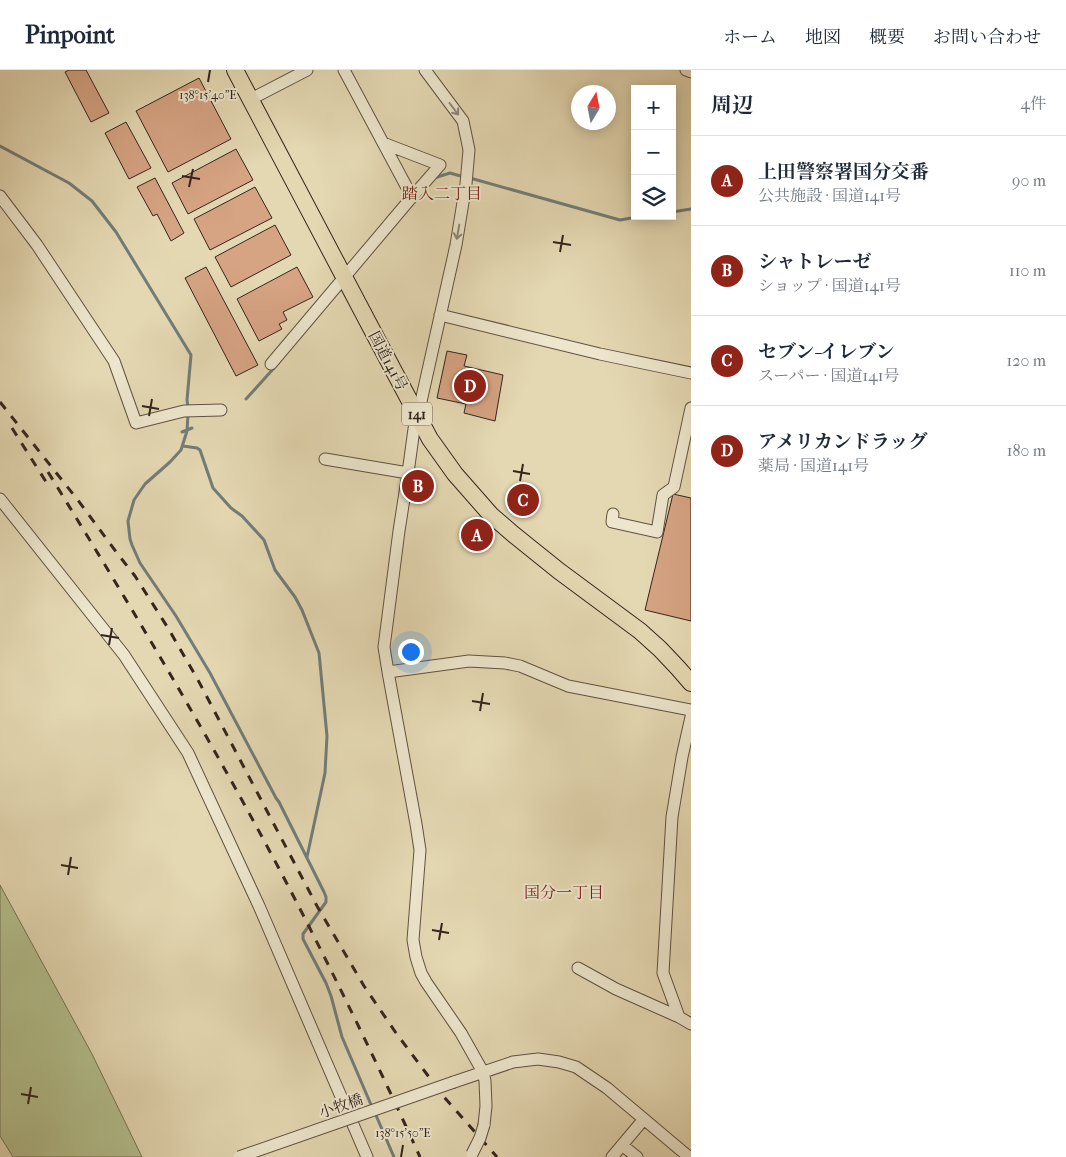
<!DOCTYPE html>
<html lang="ja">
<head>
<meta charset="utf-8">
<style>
  body { margin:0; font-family:"IM FELL French Canon","Noto Serif JP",serif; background:#f6f6f7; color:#1f2937 }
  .controls { position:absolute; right:15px; top:15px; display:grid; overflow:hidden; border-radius:0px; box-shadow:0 2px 12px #0003 }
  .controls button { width:45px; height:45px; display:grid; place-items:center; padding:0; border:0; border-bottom:1px solid #e0e1e3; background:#fff; color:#1f2937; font:25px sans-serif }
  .compass { position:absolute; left:571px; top:15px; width:45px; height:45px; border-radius:50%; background:#fff; box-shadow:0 2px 12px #0003; rotate:10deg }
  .you { position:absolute; left:410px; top:581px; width:18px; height:18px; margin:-12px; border:4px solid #fff; border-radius:50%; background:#1a73e8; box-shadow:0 0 0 8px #1a73e833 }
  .badge { display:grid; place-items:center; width:32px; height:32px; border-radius:50%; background:#8f2418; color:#fff; font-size:16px; font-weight:700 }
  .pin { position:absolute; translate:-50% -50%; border:2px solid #fff; box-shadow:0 1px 5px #0006 }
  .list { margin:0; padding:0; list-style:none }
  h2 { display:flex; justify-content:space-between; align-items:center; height:65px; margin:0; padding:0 20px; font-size:21px }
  h2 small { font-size:16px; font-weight:400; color:#747a83 }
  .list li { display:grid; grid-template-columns:32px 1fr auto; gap:15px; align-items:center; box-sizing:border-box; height:90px; padding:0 20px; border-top:1px solid #e0e1e3 }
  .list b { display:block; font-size:19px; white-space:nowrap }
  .list p { margin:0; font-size:16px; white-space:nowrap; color:#747a83 }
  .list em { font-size:16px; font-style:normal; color:#747a83 }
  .icon { flex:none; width:28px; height:28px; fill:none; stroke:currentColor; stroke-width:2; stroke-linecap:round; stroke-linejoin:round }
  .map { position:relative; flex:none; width:691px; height:1087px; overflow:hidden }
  header { display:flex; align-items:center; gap:30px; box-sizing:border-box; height:70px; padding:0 25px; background:#fff; border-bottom:1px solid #e0e1e3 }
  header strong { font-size:24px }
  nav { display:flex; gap:28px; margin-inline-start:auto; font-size:18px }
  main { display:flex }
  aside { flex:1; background:#fff }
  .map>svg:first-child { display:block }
  .green { fill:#b3bf8d; stroke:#747256 }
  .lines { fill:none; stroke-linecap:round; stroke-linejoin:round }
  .stream { stroke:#717d79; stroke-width:3 }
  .building { fill:#d6a383; stroke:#34241e }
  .minor-casing { stroke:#605143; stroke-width:13 }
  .highway-casing { stroke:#34241e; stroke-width:18 }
  .minor { stroke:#ede6cd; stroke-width:11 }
  .highway { stroke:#e4d8b2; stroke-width:16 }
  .rail { stroke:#34241e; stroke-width:3; stroke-dasharray:9 9; stroke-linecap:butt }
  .minor-bridge-casing { stroke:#605143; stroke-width:13; stroke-linecap:butt }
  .minor-bridge { stroke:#ede6cd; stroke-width:11 }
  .oneway { stroke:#908576 }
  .ticks { fill:none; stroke:#34241e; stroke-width:2 }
  .labels { text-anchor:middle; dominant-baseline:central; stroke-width:4; stroke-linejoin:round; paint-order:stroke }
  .shield { fill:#ede6cd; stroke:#6c5e52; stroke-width:1 }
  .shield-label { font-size:14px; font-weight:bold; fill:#34241e }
  .street-label { font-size:15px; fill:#34241e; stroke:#ede6cd }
  .neighbourhood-label { font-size:16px; fill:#7a1f14; stroke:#ede6cd }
  .ticks-label { font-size:12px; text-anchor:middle; fill:#34241e; stroke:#ede6cd; stroke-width:4; stroke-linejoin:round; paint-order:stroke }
</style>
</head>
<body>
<header>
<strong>Pinpoint</strong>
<nav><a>ホーム</a><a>地図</a><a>概要</a><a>お問い合わせ</a></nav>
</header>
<main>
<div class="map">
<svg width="691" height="1087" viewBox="0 0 691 1087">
  <rect width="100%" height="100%" fill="#e4d8b2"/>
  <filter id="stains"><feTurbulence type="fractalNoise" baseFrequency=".004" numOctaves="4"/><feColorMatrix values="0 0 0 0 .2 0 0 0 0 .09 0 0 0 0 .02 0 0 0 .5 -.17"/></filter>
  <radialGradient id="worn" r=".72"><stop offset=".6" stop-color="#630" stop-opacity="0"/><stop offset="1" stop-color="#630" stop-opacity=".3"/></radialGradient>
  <path class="green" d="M0 815 92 984 142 1087H13L0 1066Z"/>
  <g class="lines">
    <path class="stream" d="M0 76 69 113 92 131 116 162 191 285 187 330 188 338
      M434 108 450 103 464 107
      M470 108 620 150 643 146
      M672 142 691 139
      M246 329 274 298
      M188 344 187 361 181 380 170 392 145 414 134 430 128 451 130 469 132 475 140 493 176 546 210 603 276 728 279 732 324 822 326 827V832L303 864V869L326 913 331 926 342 967 372 1037
      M182 362 192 358
      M183 376 197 378 200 380 213 418 231 438 242 446 264 470 275 500 295 527 302 540 319 583 327 666 325 703 307 787
      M375 1043 394 1087"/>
  </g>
  <path class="building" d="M69 0H86L109 43 91 52 65 2Z
    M199 8 231 69 168 102 136 41Z
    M126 52 151 98 129 109 105 63Z
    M236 79 253 110 188 144 172 113Z
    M155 108 184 163 171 171 157 144 153 146 137 117Z
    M255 117 272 148 210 180 194 149Z
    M275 155 291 185 231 217 215 187Z
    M206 197 258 295 236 306 185 208Z
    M297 197 313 227 283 242 287 250 279 254 282 259 259 271 237 229Z
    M447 281 467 285 464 296 503 305 495 351 464 343 466 334 437 328Z
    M673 424 691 428V551L645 540Z"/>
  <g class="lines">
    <defs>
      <path id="minor" d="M425 0 463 51 469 80 466 114 456 175 420 336 417 344 414 359 408 403 399 461 384 577 388 602 416 754 420 780 413 870 416 887 421 903 426 912 461 963 483 1002 485 1011 486 1036 484 1055
        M686 0 691 2
        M251 29 307 0
        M383 73 440 95 412 127
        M0 126 37 175 114 291 136 353 184 341 221 340
        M440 245 600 284 691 303
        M271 294 412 127 344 0
        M325 389 408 403
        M0 429 124 585 188 683 259 836 367 1087
        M613 444 612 452 657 462 663 425 674 417 691 338
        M388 602 469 591 505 593 520 596 568 616 691 640
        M691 647 682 687 672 747 663 903 679 947 691 954
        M578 898 616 919 679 947
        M454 1012 513 992 538 989 559 992 576 997 607 1018 689 1087
        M622 1075 637 1087
        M612 1087 644 1049"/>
      <path id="highway" d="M235 0 380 275 430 369 455 404 491 445 513 464 559 501 640 561 660 579 678 598 691 613"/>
    </defs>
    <use href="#minor" class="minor-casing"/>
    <use href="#highway" class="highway-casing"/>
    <use href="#minor" class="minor"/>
    <use href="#highway" class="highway"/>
    <path class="rail" d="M0 332 77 429 117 483 135 506 168 558 198 610 317 836 364 916 396 963 444 1027 497 1087
      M12 358 48 415
      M48 402C135 543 221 686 297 833 340 917 381 1001 420 1087"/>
    <defs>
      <path id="minor-bridge" d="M472 1084 480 1068 484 1055
        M239 1087 454 1012"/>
    </defs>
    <use href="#minor-bridge" class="minor-bridge-casing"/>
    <use href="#minor-bridge" class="minor-bridge"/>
  </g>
  <defs><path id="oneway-shaft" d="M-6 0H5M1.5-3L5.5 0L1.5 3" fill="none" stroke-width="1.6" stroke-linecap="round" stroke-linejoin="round" transform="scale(1.25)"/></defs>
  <g class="oneway">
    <use href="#oneway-shaft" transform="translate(454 39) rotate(53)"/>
    <use href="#oneway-shaft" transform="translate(458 162) rotate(100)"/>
  </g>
  <path class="ticks" d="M208 12 210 0M182 106 200 109M189 117 193 99M553 172 571 175M560 182 563 165M142 336 159 339M149 346 152 329M513 401 530 404M520 411 523 394M101 565 119 568M109 575 112 558M472 631 490 634M480 641 483 623M61 795 78 798M68 805 71 787M432 860 449 863M439 870 442 853M21 1024 38 1027M28 1034 31 1017M401 1087 403 1075"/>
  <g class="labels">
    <rect class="shield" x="402" y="332.5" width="30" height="23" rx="4"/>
    <g class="shield-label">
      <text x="417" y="344">141</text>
    </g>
    <g class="street-label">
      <text transform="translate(388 291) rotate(62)">国道141号</text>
      <text transform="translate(341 1036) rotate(-19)">小牧橋</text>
    </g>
    <g class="neighbourhood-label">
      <text x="442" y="123">踏入二丁目</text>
      <text x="564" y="822">国分一丁目</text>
    </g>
  </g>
  <g class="ticks-label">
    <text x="208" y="29">138°15'40"E</text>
    <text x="403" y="1067">138°15'50"E</text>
  </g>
  <rect width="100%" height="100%" filter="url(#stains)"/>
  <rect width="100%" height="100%" fill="url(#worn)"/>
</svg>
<div class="controls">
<button>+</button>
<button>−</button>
<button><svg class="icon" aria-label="layers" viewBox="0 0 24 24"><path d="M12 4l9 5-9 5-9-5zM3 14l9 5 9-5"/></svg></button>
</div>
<svg class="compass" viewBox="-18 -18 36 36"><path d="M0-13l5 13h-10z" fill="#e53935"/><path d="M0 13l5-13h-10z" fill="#747a83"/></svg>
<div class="you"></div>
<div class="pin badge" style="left:477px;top:465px">A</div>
<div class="pin badge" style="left:418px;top:416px">B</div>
<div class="pin badge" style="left:523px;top:430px">C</div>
<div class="pin badge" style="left:470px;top:316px">D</div>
</div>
<aside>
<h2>周辺<small>4件</small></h2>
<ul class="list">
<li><span class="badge">A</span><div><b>上田警察署国分交番</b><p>公共施設 · 国道141号</p></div><em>90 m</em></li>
<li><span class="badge">B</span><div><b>シャトレーゼ</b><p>ショップ · 国道141号</p></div><em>110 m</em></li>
<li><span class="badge">C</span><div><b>セブン-イレブン</b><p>スーパー · 国道141号</p></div><em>120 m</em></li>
<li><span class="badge">D</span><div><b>アメリカンドラッグ</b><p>薬局 · 国道141号</p></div><em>180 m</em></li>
</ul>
</aside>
</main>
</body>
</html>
